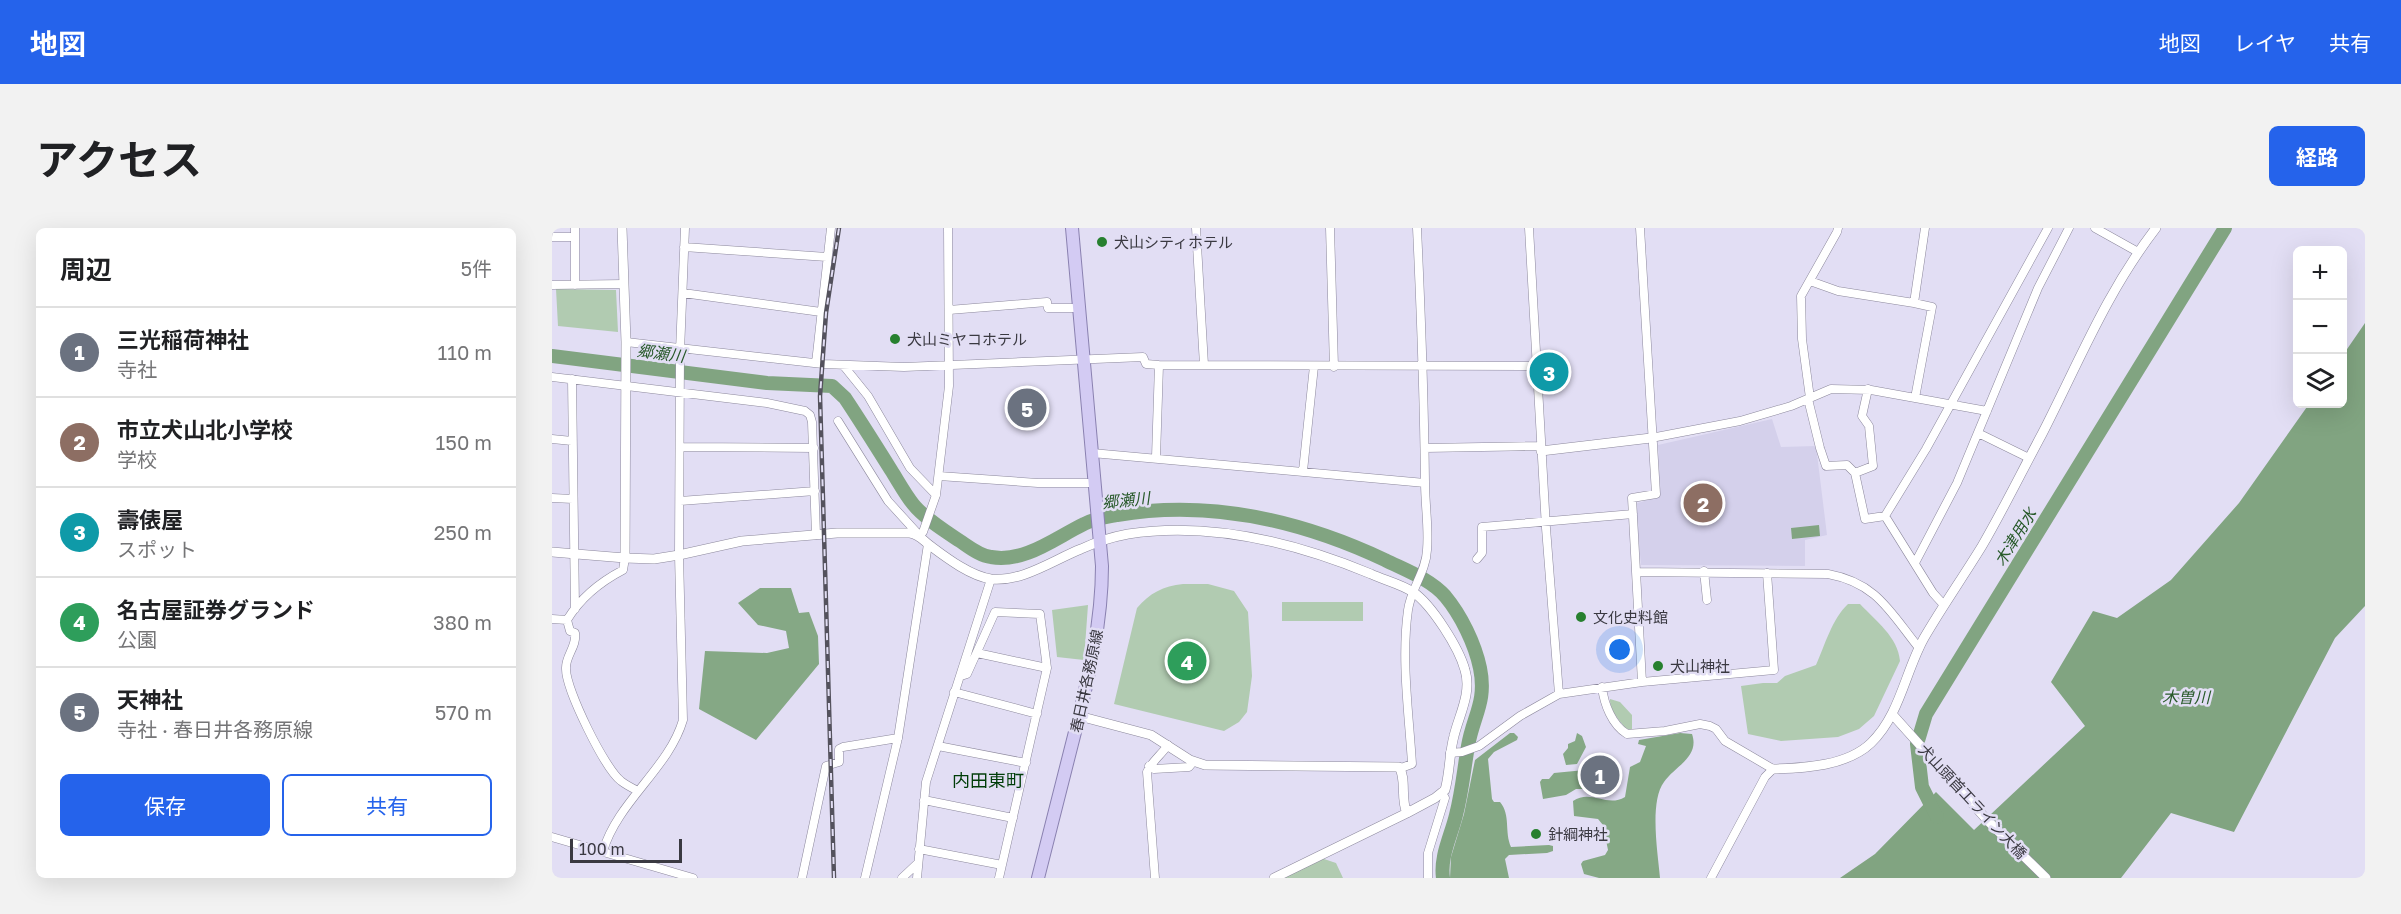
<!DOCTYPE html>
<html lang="ja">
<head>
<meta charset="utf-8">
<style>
  body { margin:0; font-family:"Golos Text","Noto Sans JP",sans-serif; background:#f2f2f2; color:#202124 }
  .controls { position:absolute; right:18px; top:18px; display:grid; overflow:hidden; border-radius:9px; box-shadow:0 6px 24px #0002 }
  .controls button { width:54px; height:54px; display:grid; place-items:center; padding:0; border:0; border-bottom:2px solid #e0e0e0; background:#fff; color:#202124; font:30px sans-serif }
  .scale { position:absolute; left:18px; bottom:15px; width:112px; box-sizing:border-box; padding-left:6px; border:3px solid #3a3941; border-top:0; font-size:16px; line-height:21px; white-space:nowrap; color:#3a3941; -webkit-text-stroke:4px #e2def4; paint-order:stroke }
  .you { position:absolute; left:1068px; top:422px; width:21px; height:21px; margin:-15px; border:4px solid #fff; border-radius:50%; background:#1a73e8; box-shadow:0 0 0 9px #1a73e833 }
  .badge { display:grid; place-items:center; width:39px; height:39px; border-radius:50%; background:#2563eb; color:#fff; font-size:20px; font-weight:700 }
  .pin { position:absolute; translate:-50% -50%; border:3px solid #fff; box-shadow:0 2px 6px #0006 }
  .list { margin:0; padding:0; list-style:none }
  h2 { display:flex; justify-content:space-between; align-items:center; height:78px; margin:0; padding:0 24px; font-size:26px }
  h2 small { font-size:20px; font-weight:400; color:#757577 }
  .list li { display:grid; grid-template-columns:39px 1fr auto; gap:18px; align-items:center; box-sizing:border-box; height:90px; padding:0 24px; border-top:2px solid #e0e0e0 }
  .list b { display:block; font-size:22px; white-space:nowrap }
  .list p { margin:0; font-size:20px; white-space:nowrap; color:#757577 }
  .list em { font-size:20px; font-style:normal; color:#757577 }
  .actions { display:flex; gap:12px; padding:18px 24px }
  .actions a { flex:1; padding:14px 0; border:2px solid #2563eb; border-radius:9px; text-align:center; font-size:21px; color:#2563eb }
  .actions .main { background:#2563eb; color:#fff }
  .icon { flex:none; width:33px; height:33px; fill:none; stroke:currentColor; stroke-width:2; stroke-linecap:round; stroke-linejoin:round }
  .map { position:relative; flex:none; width:1813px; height:650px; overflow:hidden; border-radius:9px }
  header { display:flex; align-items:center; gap:36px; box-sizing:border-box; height:84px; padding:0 30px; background:#2563eb; color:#fff }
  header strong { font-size:28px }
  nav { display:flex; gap:33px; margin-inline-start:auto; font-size:21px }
  .intro { display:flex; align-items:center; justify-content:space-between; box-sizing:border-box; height:144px; padding:0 36px }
  h1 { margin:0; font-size:42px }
  .button { padding:15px 27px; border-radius:9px; background:#2563eb; color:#fff; font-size:21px; font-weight:700 }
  main { display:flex; gap:36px; padding:0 36px }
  aside { flex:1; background:#fff; border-radius:9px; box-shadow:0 6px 24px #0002 }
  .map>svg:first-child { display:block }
  .built { fill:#d4d0eb }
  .green { fill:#b1cbb1 }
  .forest { fill:#85a885 }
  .water { fill:#81a481 }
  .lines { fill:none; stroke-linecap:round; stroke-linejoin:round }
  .river { stroke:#81a481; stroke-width:14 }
  .minor-casing { stroke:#8c889c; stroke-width:9 }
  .tertiary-casing { stroke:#8c889c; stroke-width:10 }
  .primary-casing { stroke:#8a81b0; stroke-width:14 }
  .minor { stroke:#fff; stroke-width:8 }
  .tertiary { stroke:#fff; stroke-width:9 }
  .primary { stroke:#d3cbf3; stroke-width:12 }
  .rail-casing { stroke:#54525d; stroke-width:4.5 }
  .rail { stroke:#e2def4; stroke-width:2; stroke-dasharray:7; stroke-linecap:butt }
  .poi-dot { fill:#27802f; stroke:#e2def4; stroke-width:2 }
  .labels { text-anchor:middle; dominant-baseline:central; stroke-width:5; stroke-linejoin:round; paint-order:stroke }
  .poi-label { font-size:15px; fill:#3a3941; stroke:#e2def4; text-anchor:start }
  .street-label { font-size:15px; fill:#3a3941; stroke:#e2def4 }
  .water-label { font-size:16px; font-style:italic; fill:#275929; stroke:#e2def4 }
  .quarter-label { font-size:18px; fill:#003d08; stroke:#e2def4 }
</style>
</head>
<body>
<header>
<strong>地図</strong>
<nav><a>地図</a><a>レイヤ</a><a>共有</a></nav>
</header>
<div class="intro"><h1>アクセス</h1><a class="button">経路</a></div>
<main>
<aside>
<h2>周辺<small>5件</small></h2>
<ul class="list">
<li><span class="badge" style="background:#6b7280">1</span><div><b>三光稲荷神社</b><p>寺社</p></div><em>110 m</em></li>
<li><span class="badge" style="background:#8d6e63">2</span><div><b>市立犬山北小学校</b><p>学校</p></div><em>150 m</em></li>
<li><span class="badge" style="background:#0f9aa8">3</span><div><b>壽俵屋</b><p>スポット</p></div><em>250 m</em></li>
<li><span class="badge" style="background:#2e9e5b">4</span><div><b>名古屋証券グランド</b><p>公園</p></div><em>380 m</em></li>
<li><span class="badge" style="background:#6b7280">5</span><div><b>天神社</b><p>寺社 · 春日井各務原線</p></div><em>570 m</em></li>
</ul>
<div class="actions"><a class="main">保存</a><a>共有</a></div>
</aside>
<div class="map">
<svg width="1813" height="650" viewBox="0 0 1813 650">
  <rect width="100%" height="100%" fill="#e2def4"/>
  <path class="built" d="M1220 191 1229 219 1264 218 1275 307 1253 312V338L1089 337 1083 276 1108 268 1106 217Z"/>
  <path class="green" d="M4 61 64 62 66 104 6 98Z
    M631 356H656L682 363 696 384 700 448 695 484 687 494 672 503 562 476 585 380C598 365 611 358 631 356Z
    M730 374H811V393H730Z
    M1296 376H1308C1324 393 1346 409 1348 433L1322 488 1307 501 1286 509 1229 513 1196 506 1189 458 1211 455H1225L1233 448 1264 437C1273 417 1280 391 1296 376Z
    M536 377 532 432 505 429 500 382Z
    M1058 471 1068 474 1080 487V502L1074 501C1068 493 1057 482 1058 471Z
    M769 630 784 635 791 650H728Z"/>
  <path class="forest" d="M208 360H239L247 385 257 384 266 408 267 436 204 512 147 481 153 423 215 425 237 420 234 403 206 397 186 375Z
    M958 505H962L966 509 965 512 942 524 936 531 940 571 942 574H948C959 587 952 604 959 619L997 617 1001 618V623L995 625 957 627 953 631 957 650H898L899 629 912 586 923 532Z
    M1025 505 1030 508 1034 519 1025 536 1014 537 1011 526 1016 520V516L1023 513Z
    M1128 505 1140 506C1148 529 1123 538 1112 554 1097 574 1106 626 1108 650H1047L1032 646 1029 636 1031 633 1053 627 1056 622 1051 597 1046 591 1022 588 1021 573C1039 561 1055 580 1073 569L1078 539 1088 534 1094 518 1086 516 1087 512Z
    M1033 542 1037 547V557L1034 561H1024L1014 567 991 571 988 554 990 551H997L1002 545Z"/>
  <path class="water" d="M1813 95V378L1783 410 1682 604 1619 585 1569 650H1288L1323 626 1384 564 1422 602 1533 498 1499 454 1541 383 1565 390 1619 352 1687 275 1757 176H1790L1791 127Z
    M1267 297 1268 308 1240 311 1239 300Z"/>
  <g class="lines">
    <path class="river" d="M0 128 215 155 280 158 293 170C309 194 324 218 339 242 346 253 353 266 361 276 372 290 393 303 408 313 417 319 428 328 439 329 473 335 503 310 532 296 541 291 555 289 565 287 659 271 748 292 833 332 853 342 878 351 893 368 909 387 923 416 928 440 935 474 921 488 916 518 912 541 910 564 904 587 899 608 888 628 891 650
      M1385 589 1370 559 1365 516 1374 486 1673 0"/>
    <defs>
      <path id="minor" d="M23 0V57
        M644 0 652 137
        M778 0 782 139
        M977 0 994 300 1007 466
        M1088 0 1104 266 1080 270 1090 454
        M1543 0 1586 24
        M0 9H23
        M132 19 275 29
        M1258 53 1286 63 1362 75
        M0 57 72 56
        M131 65 269 84
        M397 82 495 74 496 80H528
        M74 114 271 136 352 139 591 129 594 136 607 137 984 138
        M264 135 279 0
        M291 137 316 168 358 240 384 267
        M0 149 215 175 253 183 258 187 260 194 264 307
        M20 151 23 381
        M1258 170 1250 111 1249 68 1285 4 1286 0
        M1363 170 1380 79 1362 75 1373 0
        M1256 171 1268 220 1274 238 1295 237 1303 245 1313 291 1333 288
        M286 193 336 273 367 307 371 304 384 267 397 158 396 0
        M1426 205 1477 230
        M1099 210 1188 193 1239 178 1279 161 1319 162 1435 183
        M0 211 20 213
        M129 219 262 220
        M873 220 989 218
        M540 225 873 255
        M604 229 607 137
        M751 243 762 138
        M1303 245 1321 238 1317 198 1310 188 1316 161
        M387 248 486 255H543
        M0 270 21 271
        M128 273 263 263
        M925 331 930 325V299L1081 286
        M1363 335 1405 255 1486 60 1517 0
        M1152 343 1155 372
        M1084 344 1276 346C1325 355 1338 384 1367 420
        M1391 376 1381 365 1333 288 1374 221 1496 0
        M0 391 15 392C29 369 48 354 71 342L73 330
        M15 392 18 403 23 405C25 419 13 428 14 441 14 462 53 541 69 553 74 557 80 560 86 563
        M425 425 495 440
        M409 448 415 446 443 384 488 386 495 440 447 650
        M1050 459C1052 476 1060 497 1075 506L1113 503 1148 496 1158 498 1164 501 1173 513 1221 541 1213 549 1159 650
        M402 464 485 486
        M386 518 474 535
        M898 525 910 524 927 518 968 488 1007 466 1090 454 1222 442 1215 345
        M597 538 602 541 637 539 641 534
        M849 540 860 536C857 486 849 432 856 382 859 360 874 344 875 322 877 300 873 277 873 254 872 169 869 85 865 0
        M372 572 461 590
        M0 609 141 650
        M367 621 450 637
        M51 623C66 573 117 540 131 492L127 327 128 123 133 0
        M250 650 274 538 287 534V521L291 519 346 510
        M313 650 346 510 376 316
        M350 650 366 635
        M365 650 374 554 439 351
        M603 650 595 544C600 533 609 527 616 517
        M876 650V625L893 570 890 565"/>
      <path id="tertiary" d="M989 223 1099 210
        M0 324 73 330 74 114 70 0
        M73 330 102 331 127 327 190 313 285 305H358C369 307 371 313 380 319 396 331 419 348 439 351 471 354 501 332 529 321 544 314 560 309 576 306 658 293 744 315 819 346 832 352 849 356 861 364 880 377 907 420 913 442 920 465 907 487 902 508 897 526 898 545 893 562L883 570 855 585 722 650
        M1340 486 1436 593 1494 650
        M527 488 599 507 638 532 653 537 847 539C855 551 848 571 855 585
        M1221 541C1253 540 1295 538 1319 515 1348 487 1353 444 1372 410 1390 379 1411 349 1430 318 1451 282 1470 243 1490 206 1527 134 1554 65 1604 0"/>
      <path id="primary" d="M486 650C498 601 511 553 523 504 537 448 550 395 550 338L520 0"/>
    </defs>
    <use href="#minor" class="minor-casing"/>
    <use href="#tertiary" class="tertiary-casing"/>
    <use href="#primary" class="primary-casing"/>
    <use href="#minor" class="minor"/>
    <use href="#tertiary" class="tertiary"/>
    <use href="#primary" class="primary"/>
    <defs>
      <path id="rail" d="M282 650 268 168 274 85 287 0"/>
    </defs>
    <use href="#rail" class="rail-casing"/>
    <use href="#rail" class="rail"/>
  </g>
  <g class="poi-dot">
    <circle cx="550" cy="14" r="6"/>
    <circle cx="343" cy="111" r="6"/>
    <circle cx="1029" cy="389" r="6"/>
    <circle cx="1106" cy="438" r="6"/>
    <circle cx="984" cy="606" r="6"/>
  </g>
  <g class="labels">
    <g class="poi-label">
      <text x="562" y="14">犬山シティホテル</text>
      <text x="355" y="111">犬山ミヤコホテル</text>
      <text x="1041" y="389">文化史料館</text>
      <text x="1118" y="438">犬山神社</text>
      <text x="996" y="606">針綱神社</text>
    </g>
    <g class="street-label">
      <text transform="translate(534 453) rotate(-78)">春日井各務原線</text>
      <text transform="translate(1421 573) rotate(47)">犬山頭首工ライン大橋</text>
    </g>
    <g class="water-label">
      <text transform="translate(109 125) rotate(7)">郷瀬川</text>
      <text transform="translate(574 272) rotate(-6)">郷瀬川</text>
      <text transform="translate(1463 309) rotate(-58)">木津用水</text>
      <text x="1634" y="469">木曽川</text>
    </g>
    <g class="quarter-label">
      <text x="436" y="552">内田東町</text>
    </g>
  </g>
</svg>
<div class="controls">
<button>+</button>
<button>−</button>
<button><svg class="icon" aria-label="layers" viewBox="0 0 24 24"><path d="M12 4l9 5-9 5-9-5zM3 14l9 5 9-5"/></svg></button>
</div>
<div class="scale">100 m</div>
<div class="you"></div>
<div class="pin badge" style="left:1048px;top:547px;background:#6b7280">1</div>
<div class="pin badge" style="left:1151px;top:275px;background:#8d6e63">2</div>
<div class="pin badge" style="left:997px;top:144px;background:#0f9aa8">3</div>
<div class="pin badge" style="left:635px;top:433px;background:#2e9e5b">4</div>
<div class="pin badge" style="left:475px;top:180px;background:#6b7280">5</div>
</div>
</main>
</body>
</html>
